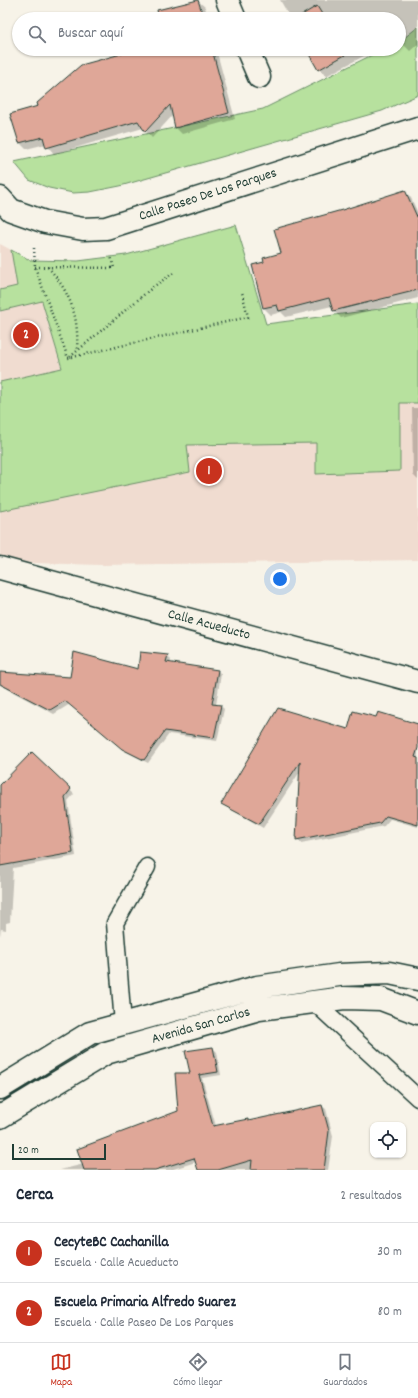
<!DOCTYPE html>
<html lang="es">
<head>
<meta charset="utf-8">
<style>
  body { margin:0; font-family:Dekko,sans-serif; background:#f2f2f3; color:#1f2937 }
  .controls { position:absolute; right:12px; bottom:12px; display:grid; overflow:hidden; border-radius:8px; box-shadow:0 1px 3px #0004 }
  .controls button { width:36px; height:36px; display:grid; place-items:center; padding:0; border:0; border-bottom:1px solid #e0e1e3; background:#fff; color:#1f2937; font:20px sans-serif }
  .scale { position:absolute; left:12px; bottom:10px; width:94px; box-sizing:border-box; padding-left:4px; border:2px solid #1f3d34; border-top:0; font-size:11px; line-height:14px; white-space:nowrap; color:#1f3d34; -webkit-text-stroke:3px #f7f3e8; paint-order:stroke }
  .you { position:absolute; left:280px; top:579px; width:14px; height:14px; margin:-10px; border:3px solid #fff; border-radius:50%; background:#1a73e8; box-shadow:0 0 0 6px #1a73e833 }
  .badge { display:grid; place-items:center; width:26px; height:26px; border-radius:50%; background:#c8321e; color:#fff; font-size:13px; font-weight:700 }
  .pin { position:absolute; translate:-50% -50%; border:2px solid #fff; box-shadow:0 1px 4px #0006 }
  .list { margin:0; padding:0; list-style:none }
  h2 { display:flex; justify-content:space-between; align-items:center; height:52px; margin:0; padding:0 16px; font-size:17px }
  h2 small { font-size:13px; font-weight:400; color:#747a83 }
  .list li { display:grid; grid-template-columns:26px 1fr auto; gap:12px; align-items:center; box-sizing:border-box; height:60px; padding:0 16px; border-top:1px solid #e0e1e3 }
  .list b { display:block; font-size:15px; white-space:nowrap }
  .list p { margin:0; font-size:13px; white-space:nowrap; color:#747a83 }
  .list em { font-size:13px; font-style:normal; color:#747a83 }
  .icon { flex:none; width:22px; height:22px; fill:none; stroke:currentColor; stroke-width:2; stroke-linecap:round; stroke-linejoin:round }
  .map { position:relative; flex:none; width:418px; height:1170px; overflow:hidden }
  .search { position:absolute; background:#fff; box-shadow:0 1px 3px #0004; left:12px; right:12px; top:12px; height:44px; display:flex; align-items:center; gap:10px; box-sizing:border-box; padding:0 14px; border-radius:22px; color:#747a83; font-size:15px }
  .sheet { height:172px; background:#fff }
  nav { display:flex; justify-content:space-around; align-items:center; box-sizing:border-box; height:56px; border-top:1px solid #e0e1e3; background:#fff; font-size:11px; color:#747a83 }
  nav a { display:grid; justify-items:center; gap:2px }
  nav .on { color:#c8321e }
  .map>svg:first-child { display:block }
  .built { fill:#f0dcd0 }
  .green { fill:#b7e19e; stroke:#6b8f69 }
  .shadow { fill:#0003 }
  .building { fill:#dfa798; stroke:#1f3d34 }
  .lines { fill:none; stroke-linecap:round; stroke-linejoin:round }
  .lane-casing { stroke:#1f3d34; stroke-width:19 }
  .street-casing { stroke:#1f3d34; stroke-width:25 }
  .path { stroke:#1f3d34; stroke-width:2.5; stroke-dasharray:1 3; stroke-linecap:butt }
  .lane { stroke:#f7f3e8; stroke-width:16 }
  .street { stroke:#f7f3e8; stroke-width:22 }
  .labels { text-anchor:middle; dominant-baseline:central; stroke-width:3.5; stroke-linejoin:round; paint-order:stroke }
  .street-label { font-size:14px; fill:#1f3d34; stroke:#f7f3e8 }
</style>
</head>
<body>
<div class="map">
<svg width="418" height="1170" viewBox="0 0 418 1170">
  <rect width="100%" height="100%" fill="#f7f3e8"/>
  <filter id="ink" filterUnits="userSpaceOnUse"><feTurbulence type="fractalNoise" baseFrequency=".025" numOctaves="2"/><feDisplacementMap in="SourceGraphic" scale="8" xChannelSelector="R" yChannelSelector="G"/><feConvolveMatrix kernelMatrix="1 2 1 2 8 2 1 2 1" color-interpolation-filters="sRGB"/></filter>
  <g filter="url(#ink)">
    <path class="built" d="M0 244 30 260 62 369 418 304V560L101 565 0 562Z"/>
    <path class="green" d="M418 27V95L382 111 120 186 90 192 73 193 49 188 29 180 14 162 263 109 384 49H399V42Z
      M236 225 266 324 418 304V403H400V471L316 474V443L187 445 190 472 0 511V382L62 368 42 301 0 311V290L17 286 11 250 30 260 78 261 126 255Z"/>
    <path class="shadow" d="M280 0H418V44L410 51 403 44 399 39V19H291Z
      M198 1 205 7 208 19H160Z
      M140 49H216L235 119 182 134 176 128 173 115 152 138 143 128 54 154 46 144 26 149 20 143 39 107Z
      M308 49H370L364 56 326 76 319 69Z
      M405 191 411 198 418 213V298L341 318 334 311 332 306 286 317 281 312 271 315 264 308 253 266 265 263 282 254 343 211Z
      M412 408H418V480L413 475Z
      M167 656 171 660 170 664 217 670 221 674 216 705 221 706 224 709 217 741 169 734 148 763 127 752 70 704 54 714 0 685V673L71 678 138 670Z
      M377 718 418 725V827L390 819 384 826 301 843 297 839 301 770 263 828 222 804 349 731Z
      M32 754 74 794 68 801 76 856 13 868 10 922 6 923V930L1 929 0 936V786Z
      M213 1048 217 1052 221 1075 202 1078 216 1126 249 1122 322 1106 326 1109 333 1136 328 1170H199L196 1162 170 1170H60L84 1164 179 1111 191 1074Z"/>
    <path class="building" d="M198 0 204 19H159L157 10Z
      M317 6 325 19H295Z
      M139 49H212L229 113 175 128 170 105 145 132 138 121 46 148 43 137 19 143 10 114 38 106 37 103 81 65Z
      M306 49H341L345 55 318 70Z
      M405 190 418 219V290L333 311 329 298 279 311 277 305 263 308 252 265 264 262 263 258 281 253 274 229 342 210Z
      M74 652 138 669 140 652 168 655 166 662 218 670 212 704 221 705 214 738 165 731 144 760 122 749 65 701 50 710 0 684V672L70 677Z
      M278 708 348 729 353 711 376 717 378 712 418 724V748L415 757 418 758V825L386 816 380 823 296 840 300 762 259 824 221 804Z
      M32 752 71 789 65 797 73 853 0 866V785Z
      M213 1047 218 1072 199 1075 213 1126 248 1119V1121L322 1105 329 1131 324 1170H251L252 1160 218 1170H198L194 1158 155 1170H84L77 1149 178 1111 175 1073H190L185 1051Z"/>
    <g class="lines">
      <defs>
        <path id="lane" d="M314 1002 418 1098
          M123 1024 115 923 147 867"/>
        <path id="street" d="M227 0 235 19
          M247 49 259 77
          M0 198 11 210 45 222 83 229 106 228 418 128
          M0 568 418 682
          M0 1088 90 1033 257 987 339 975 389 973 418 979
          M0 1117 106 1053 259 1009 344 998 381 999 418 1013"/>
      </defs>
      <use href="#lane" class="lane-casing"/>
      <use href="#street" class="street-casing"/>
      <path class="path" d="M34 248 35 267 68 358 248 317 242 292
        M35 267 114 268 111 256
        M48 267C71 294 79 316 77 351
        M70 357 153 287 175 272"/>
      <use href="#lane" class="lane"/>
      <use href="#street" class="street"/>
    </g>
  </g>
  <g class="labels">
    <g class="street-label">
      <text transform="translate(208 195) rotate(-18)">Calle Paseo De Los Parques</text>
      <text transform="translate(209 625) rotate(15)">Calle Acueducto</text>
      <text transform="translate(201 1026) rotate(-16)">Avenida San Carlos</text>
    </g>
  </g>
</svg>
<div class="controls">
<button><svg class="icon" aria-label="locate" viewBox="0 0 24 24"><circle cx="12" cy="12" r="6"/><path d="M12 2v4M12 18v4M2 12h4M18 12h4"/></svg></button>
</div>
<div class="scale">20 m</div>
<div class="you"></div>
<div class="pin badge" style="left:209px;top:471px">1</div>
<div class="pin badge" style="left:26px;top:335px">2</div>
<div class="search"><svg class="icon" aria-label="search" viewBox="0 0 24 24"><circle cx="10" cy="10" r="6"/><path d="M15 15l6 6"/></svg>Buscar aquí</div>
</div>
<section class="sheet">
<h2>Cerca<small>2 resultados</small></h2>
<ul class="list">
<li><span class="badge">1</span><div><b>CecyteBC Cachanilla</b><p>Escuela · Calle Acueducto</p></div><em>30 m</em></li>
<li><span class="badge">2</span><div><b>Escuela Primaria Alfredo Suarez</b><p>Escuela · Calle Paseo De Los Parques</p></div><em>80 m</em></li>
</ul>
</section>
<nav>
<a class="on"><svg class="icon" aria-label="map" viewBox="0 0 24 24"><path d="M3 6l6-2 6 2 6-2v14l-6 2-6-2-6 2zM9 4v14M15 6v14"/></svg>Mapa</a>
<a><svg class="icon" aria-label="directions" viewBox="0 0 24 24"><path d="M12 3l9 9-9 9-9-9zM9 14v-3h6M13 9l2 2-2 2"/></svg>Cómo llegar</a>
<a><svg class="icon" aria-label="saved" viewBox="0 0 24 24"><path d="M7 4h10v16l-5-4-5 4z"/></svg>Guardados</a>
</nav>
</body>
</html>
